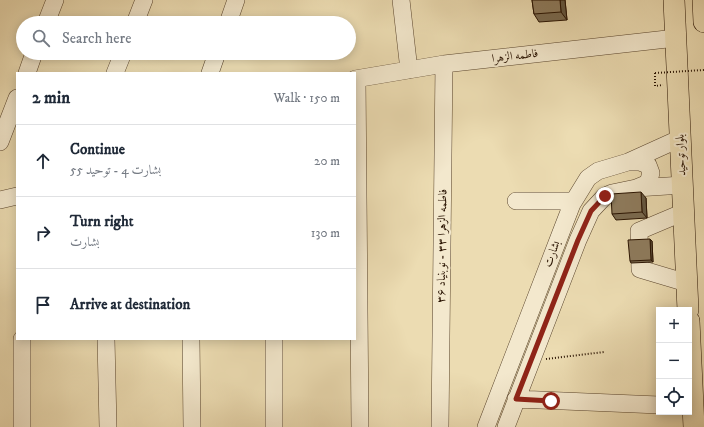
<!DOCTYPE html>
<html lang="en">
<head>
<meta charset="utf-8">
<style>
  body { margin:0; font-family:"IM FELL DW Pica",Amiri,serif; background:#f6f6f7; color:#1f2937 }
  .controls { position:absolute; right:12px; bottom:12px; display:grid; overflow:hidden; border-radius:0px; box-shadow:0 2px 10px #0003 }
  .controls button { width:36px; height:36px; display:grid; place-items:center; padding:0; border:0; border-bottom:1px solid #e0e1e3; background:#fff; color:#1f2937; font:20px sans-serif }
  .stop { position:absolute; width:12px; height:12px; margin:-9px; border:3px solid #8f2418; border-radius:50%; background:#fff }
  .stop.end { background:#8f2418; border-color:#fff; box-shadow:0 1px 4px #0008 }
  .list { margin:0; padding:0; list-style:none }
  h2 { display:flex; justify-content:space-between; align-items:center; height:52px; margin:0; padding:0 16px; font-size:17px }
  h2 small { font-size:13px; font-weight:400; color:#747a83 }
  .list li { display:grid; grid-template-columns:26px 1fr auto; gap:12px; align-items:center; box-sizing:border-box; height:72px; padding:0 16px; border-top:1px solid #e0e1e3 }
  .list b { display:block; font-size:15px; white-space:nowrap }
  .list p { margin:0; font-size:13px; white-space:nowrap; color:#747a83 }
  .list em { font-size:13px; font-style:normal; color:#747a83 }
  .icon { flex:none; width:22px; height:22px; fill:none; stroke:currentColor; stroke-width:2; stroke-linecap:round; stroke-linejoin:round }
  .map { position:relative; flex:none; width:704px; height:427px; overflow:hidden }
  .search { position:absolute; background:#fff; box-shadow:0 2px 10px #0003; left:16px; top:16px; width:340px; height:44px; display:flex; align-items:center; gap:10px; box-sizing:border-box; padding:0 14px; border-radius:22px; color:#747a83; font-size:15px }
  .panel { position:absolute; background:#fff; box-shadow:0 2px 10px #0003; left:16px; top:72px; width:340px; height:268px; border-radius:0px }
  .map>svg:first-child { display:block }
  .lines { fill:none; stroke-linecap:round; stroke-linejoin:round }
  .minor-casing { stroke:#59442c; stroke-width:18 }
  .major-casing { stroke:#281200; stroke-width:22 }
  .path { stroke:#281200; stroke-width:2; stroke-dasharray:1 2; stroke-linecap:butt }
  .minor { stroke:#f3e8cd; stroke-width:17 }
  .major { stroke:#ecdcb2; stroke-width:21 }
  .path-bridge { stroke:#281200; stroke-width:2; stroke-dasharray:1 2; stroke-linecap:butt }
  .wall { fill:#7a6a50; stroke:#281200 }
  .shaded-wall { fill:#635641; stroke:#281200 }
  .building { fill:#8e7b5d; stroke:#281200 }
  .route { stroke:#8f2418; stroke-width:5 }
  .labels { text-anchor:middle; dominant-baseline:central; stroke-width:4; stroke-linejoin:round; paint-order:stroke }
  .street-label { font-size:12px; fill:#281200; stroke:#f3e8cd }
</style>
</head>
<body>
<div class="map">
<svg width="704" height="427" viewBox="0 0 704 427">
  <rect width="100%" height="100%" fill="#ecdcb2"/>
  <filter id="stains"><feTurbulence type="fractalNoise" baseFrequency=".005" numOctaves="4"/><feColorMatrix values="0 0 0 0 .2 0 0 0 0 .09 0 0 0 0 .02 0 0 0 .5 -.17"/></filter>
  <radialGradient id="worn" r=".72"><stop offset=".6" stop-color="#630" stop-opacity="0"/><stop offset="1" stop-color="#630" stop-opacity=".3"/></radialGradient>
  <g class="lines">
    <defs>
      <path id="minor" d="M401 0 409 70
        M46 23 55 0
        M135 23 144 0
        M228 23 236 0
        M27 73 34 53
        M115 73 123 53
        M210 73 217 53
        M355 79 444 64 676 38
        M357 79 360 427
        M0 142 17 98
        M628 162H640L648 165 651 173 648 183 636 188
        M0 200 17 196
        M516 201H574
        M684 212 639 231 640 269 687 283
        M22 339V427
        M106 339 108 427
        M191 339 192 427
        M516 399 659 405
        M274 427V339
        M440 427 444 64
        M486 427 560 235 572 204 588 178 598 171 628 162 681 138
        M506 427 578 240 591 211 605 196 612 193 636 188 683 185"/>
      <path id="major" d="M674 0 688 310
        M703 0 704 22
        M689 321 694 427"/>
    </defs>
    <use href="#minor" class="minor-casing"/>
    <use href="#major" class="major-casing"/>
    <path class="path" d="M655 73V86L663 85
      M546 359 604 352"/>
    <use href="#minor" class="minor"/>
    <use href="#major" class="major"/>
    <path class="path-bridge" d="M655 73 704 70"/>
  </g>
  <path class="wall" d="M532 0H565L567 20 539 22 534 14Z
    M646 198 647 218 616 220 612 214Z
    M650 239 652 241 653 262 631 263 630 261Z"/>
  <path class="shaded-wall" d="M560 0H565L567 20 561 12Z
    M641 192 646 198 647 218 642 212Z
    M650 239 652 241 653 262 651 260Z"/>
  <path class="building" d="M532 0H560L561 12 534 14Z
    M641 192 642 212 612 214 611 194Z
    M650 239 651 260 630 261 628 240Z"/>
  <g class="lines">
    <path class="route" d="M551 401 516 399 578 240 591 211 605 196"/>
  </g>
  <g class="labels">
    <g class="street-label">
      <text transform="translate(515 56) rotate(-7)">فاطمه الزهرا</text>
      <text transform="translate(681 155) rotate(-93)">بلوار توحید</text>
      <text transform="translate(442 246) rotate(-89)">فاطمه الزهرا ۳۳ - نوبنیاد ۳۶</text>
      <text transform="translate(552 254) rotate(-69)">بشارت</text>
    </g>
  </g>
  <rect width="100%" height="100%" filter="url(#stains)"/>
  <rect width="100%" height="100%" fill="url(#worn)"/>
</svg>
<div class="controls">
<button>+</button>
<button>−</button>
<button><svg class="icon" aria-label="locate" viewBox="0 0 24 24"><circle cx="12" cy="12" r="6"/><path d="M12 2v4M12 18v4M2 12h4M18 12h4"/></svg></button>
</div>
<div class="stop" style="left:551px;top:401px"></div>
<div class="stop end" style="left:605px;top:196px"></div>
<div class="search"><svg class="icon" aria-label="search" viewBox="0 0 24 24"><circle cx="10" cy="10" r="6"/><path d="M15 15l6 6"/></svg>Search here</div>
<section class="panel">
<h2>2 min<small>Walk · 150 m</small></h2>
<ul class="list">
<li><svg class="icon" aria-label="ahead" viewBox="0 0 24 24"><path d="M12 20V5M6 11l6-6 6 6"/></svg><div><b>Continue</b><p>بشارت 4 - توحید 55</p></div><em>20 m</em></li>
<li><svg class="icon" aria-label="right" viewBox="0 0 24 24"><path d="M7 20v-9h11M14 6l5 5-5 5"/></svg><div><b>Turn right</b><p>بشارت</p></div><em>130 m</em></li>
<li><svg class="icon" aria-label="arrive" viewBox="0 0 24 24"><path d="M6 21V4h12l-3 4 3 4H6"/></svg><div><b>Arrive at destination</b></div></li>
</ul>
</section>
</div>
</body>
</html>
